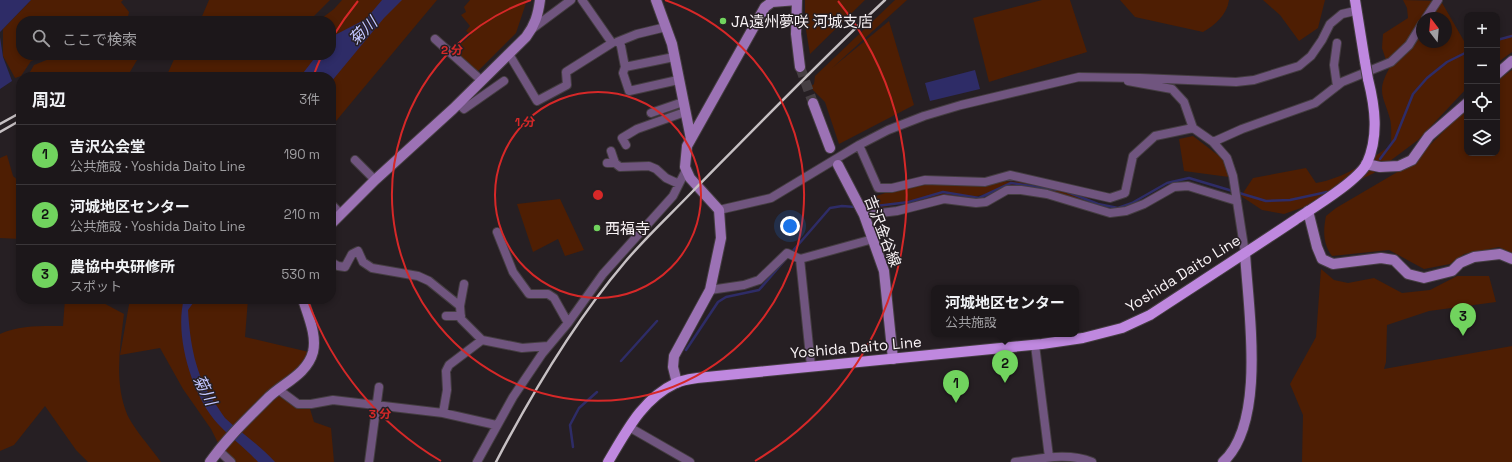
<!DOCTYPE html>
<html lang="ja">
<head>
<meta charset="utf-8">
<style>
  body { margin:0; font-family:"Space Grotesk","Noto Sans JP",sans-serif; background:#252023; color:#f1f3f6 }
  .controls { position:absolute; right:12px; top:12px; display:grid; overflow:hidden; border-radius:8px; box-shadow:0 2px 6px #0003 }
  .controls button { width:36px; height:36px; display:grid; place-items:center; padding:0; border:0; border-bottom:1px solid #3a3639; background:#1c171a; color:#f1f3f6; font:20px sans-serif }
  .compass { position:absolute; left:1416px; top:12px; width:36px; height:36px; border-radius:50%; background:#1c171a; box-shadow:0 2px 6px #0003; rotate:344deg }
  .you { position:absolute; left:790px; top:226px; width:14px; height:14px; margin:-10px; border:3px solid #fff; border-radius:50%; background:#1a73e8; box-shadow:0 0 0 6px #1a73e833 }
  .badge { display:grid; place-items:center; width:26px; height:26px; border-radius:50%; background:#71d35e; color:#111; font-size:13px; font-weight:700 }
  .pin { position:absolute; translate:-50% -33px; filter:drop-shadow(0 1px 2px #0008) }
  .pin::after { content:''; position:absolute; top:21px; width:14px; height:12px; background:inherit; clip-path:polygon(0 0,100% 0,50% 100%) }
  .popup { position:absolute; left:931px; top:285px; width:148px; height:52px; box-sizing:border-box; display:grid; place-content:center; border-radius:8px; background:#1c171a; filter:drop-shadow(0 1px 3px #0005); font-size:13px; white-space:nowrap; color:#a09fa2 }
  .popup b { font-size:15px; color:#f1f3f6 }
  .popup::after { content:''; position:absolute; left:50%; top:100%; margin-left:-8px; border:8px solid transparent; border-top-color:#1c171a }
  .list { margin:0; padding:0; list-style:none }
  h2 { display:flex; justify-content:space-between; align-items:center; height:52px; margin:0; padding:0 16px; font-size:17px }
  h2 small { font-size:13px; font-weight:400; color:#a09fa2 }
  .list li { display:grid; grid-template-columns:26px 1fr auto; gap:12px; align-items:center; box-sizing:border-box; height:60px; padding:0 16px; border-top:1px solid #3a3639 }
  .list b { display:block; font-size:15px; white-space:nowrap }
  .list p { margin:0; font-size:13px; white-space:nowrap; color:#a09fa2 }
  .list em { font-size:13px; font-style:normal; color:#a09fa2 }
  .icon { flex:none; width:22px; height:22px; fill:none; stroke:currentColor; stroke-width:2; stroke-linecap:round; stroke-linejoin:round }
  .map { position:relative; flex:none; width:1512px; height:462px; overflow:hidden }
  .search { position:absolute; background:#1c171a; box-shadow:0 2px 6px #0003; left:16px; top:16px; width:320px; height:44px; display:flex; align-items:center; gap:10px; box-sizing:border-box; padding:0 14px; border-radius:16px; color:#a09fa2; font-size:15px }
  .panel { position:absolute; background:#1c171a; box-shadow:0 2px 6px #0003; left:16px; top:72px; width:320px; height:232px; border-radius:16px }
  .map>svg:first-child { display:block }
  .green { fill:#4e1e03; fill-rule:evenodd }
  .water { fill:#2e2c67 }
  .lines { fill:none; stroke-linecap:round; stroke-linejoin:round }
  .stream { stroke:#2e2c67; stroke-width:2.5 }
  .secondary-tunnel { stroke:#463f43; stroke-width:10; stroke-dasharray:10 5; stroke-linecap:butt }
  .street-casing { stroke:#443d41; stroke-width:10 }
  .secondary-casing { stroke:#443d41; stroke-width:12 }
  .primary-casing { stroke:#443d41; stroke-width:12 }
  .street { stroke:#70557f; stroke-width:8 }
  .secondary { stroke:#9c72b5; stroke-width:10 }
  .primary { stroke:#bf88df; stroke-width:10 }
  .rail { stroke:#c6c0c3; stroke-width:2.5 }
  .primary-bridge-casing { stroke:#443d41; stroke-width:12; stroke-linecap:butt }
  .primary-bridge { stroke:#bf88df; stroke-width:10 }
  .ring { fill:none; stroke:#d62828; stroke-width:2 }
  .poi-dot { fill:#71d35e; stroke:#261f23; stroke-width:1.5 }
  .labels { text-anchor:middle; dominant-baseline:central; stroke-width:3; stroke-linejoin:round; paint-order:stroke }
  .poi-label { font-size:15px; fill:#f9f3f6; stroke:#261f23; text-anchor:start }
  .street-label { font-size:15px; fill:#f9f3f6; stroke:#261f23 }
  .water-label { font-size:16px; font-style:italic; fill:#c2c6ff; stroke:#261f23 }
  .centre { fill:#d62828; stroke:#261f23; stroke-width:2 }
  .ring-label { font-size:12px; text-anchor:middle; font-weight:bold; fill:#d62828; stroke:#261f23; stroke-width:3; stroke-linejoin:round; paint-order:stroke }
</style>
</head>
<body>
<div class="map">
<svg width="1512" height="462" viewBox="0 0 1512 462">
  <rect width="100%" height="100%" fill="#261f23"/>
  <path class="green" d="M31 0H123L121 2 129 12 127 21H113L104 16 92 21H21V55H47L31 61 21 76 15 78 3 56V29Z
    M209 0H330L309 21H200Z
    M342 0H437L331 127V77H166L176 55H331V21H318L334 9Z
    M470 0H527L516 33 478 71 454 50 471 35 466 31 470 26 461 15 466 12 464 7Z
    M805 0H865L810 54 805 24Z
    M895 0H907L832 68 889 21 914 105 839 144 825 102 810 87 814 84 815 76Z
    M1042 0H1070L1087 52 989 82 973 18Z
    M1120 0H1229C1227 15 1215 25 1203 32L1135 17Z
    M1263 0H1325L1318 28 1299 41 1280 15Z
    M1403 0 1441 1 1464 41H1467V88L1418 140 1374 173 1304 207 1284 214 1262 210 1241 196 1253 178 1306 168 1316 183C1345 178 1367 162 1391 145 1391 137 1392 127 1390 119 1384 97 1376 92 1389 69L1382 48 1383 34 1408 18 1407 8ZM1422 18H1446V42H1422Z
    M1512 34V52L1497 63V40Z
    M59 55H140L127 77H27L34 65Z
    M1512 70V253L1499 247 1464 254 1450 264 1424 269 1389 250 1332 256C1323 244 1323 231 1326 216L1336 208 1411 164 1467 108V153H1497V81Z
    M1193 136 1223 159 1229 177 1184 171 1179 139Z
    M7 155 13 176 21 183V239L0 238V158Z
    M950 180 1023 182 1091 198 1080 200 1010 187 967 199 939 196 869 210 868 199 888 192Z
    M560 199 584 250 565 256 558 239 533 252 517 204Z
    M1321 269 1334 280 1348 283 1374 278 1402 293 1430 290 1457 276H1489L1496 302 1429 311 1387 325 1386 362 1384 369 1512 346V462H1302L1303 415 1290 384 1316 337Z
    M65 299H96L124 314C120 347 114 382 127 414 133 428 152 449 161 462H88L76 450 45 406 14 445 0 451V334C19 325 43 326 63 326Z
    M130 299H248L245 337 313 353 274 393 293 405 310 409 314 422 331 428 334 462H230L224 455 211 429 183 389 160 348 120 355Z"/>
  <path class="water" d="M0 0H31L0 32Z
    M382 0H402L384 18 331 82V77H300L317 55H331V37L366 19Z
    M0 37 3 57 12 81 0 89Z
    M975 70 980 89 930 101 925 83Z
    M184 299H196L188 310C190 343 195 374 214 402 218 407 221 413 225 418 241 433 260 445 275 462H258C245 448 230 437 218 424 192 396 174 335 184 299Z"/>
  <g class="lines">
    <path class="stream" d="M1497 40 1512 36
      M1380 159 1395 139 1413 94 1427 78 1447 62 1467 52
      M1065 191 1098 204 1118 208 1132 203 1167 183 1189 178 1266 201 1290 200 1327 192
      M868 207 909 202 943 192 979 198 1011 183 1058 190
      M686 350 718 302 726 297 759 290 830 208 842 206 855 207
      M621 361 657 321
      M573 447 570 425 579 408 597 392"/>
    <path class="secondary-tunnel" d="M800 67 813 103"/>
    <defs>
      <path id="street" d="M1426 18 1438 0
        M532 29 571 0
        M435 39 482 81
        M620 41 625 67 674 57
        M617 42 637 34 666 27
        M1337 43 1334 65 1337 86
        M509 54 537 101 567 85 566 72 612 43 582 0
        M625 67 623 73 629 91 678 80
        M1128 81 1172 89 1184 102 1193 128 1213 142 1227 158 1233 176 1245 253
        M459 104 464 109 504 81
        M651 113 683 102
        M1213 142 1242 129 1315 103 1342 82 1391 62 1409 45 1422 24
        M626 145 622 138 637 129 685 112
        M859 145 878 188H892L925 180 985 182 1010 175 1110 198 1125 193 1133 156 1155 136 1193 128
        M611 151 615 163
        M355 160 375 180
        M607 163H615L620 167 649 166 656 169 666 178 679 184
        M331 204 341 214
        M719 210 771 198 859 145 888 130 924 116 961 105 1079 77 1140 78 1236 82 1254 80 1299 66 1311 56 1322 40 1330 24 1342 14 1355 11
        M864 215 897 211 944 199 976 203 986 202 1007 190H1021L1047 194 1110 213 1126 211 1144 204 1174 187 1188 186 1237 201
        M497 232 513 272 529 294H548L554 298 568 323
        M800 259 811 366
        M331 262 338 266 345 267 352 254 358 251 363 262 372 268 418 276 429 281 460 306 461 319 482 340
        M710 290 744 285 759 280 787 253 800 259 873 239
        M460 306 464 284
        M446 316H461
        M1035 345 1049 457
        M279 390 298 404H311L333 400 443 413 496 425
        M443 413 447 390 446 371 449 365 482 340 522 348 548 346
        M629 427 690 462
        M218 450 231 462
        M369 462 379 387
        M477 462 513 397 542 354 568 323 603 274 673 196 686 170
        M1015 462C1041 459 1067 452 1092 462"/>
      <path id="secondary" d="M656 0 672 44 691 139
        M1497 74 1512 61
        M813 103 830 148
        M1366 164 1380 167 1399 166 1412 160 1429 136 1467 103
        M838 165 864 215 884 271 893 359
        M1308 211 1317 247 1322 259 1333 264 1381 258 1394 260 1408 274 1424 278 1452 271 1460 263 1474 257 1500 254 1512 259
        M331 224 375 180 453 109 526 37C535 25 538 15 540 0
        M677 383 673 367 674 356 710 290 721 238 719 210 690 178 685 167 687 146 765 7 772 2 797 0 796 34 800 67
        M210 462C227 438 246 420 267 399 281 384 307 375 313 352 317 335 308 316 303 299
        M1223 462C1267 422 1248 308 1245 253"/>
      <path id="primary" d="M1355 0 1365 62
        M608 462C626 432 642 399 676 383 682 380 690 379 697 378L1042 344 1083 338 1122 328 1150 315C1199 283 1247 252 1295 220 1313 208 1358 181 1367 163 1379 136 1375 107 1368 79"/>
    </defs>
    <use href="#street" class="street-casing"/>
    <use href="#secondary" class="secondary-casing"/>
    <use href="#primary" class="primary-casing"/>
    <use href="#street" class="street"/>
    <use href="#secondary" class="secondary"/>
    <use href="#primary" class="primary"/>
    <path class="rail" d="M0 124 18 114
      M0 132 21 120
      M496 462C532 393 574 322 625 262 646 237 670 215 692 192 756 127 819 62 885 0"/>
    <defs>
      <path id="primary-bridge" d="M1365 62 1368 79"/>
    </defs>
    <use href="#primary-bridge" class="primary-bridge-casing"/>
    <use href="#primary-bridge" class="primary-bridge"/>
  </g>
  <g class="ring">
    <circle cx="598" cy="195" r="103"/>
    <path d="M665 0A206 206 0 1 1 531 0"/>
    <path d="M441 461A309 309 0 0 1 308 301M313 77A309 309 0 0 1 321 57M332 38A309 309 0 0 1 358 1M838 1A309 309 0 0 1 755 461"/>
  </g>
  <g class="poi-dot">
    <circle cx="723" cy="21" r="4"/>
    <circle cx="597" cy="228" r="4"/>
  </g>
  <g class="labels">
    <g class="poi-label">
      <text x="731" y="21">JA遠州夢咲 河城支店</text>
      <text x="605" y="228">西福寺</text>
    </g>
    <g class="street-label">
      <text transform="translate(883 231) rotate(69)">吉沢金谷線</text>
      <text transform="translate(1183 273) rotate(-32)">Yoshida Daito Line</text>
      <text transform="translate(856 347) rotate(-5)">Yoshida Daito Line</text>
    </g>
    <g class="water-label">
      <text transform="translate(363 31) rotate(-44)">菊川</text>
      <text transform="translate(205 390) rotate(63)">菊川</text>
    </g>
  </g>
  <circle cx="598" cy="195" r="6" class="centre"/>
  <g class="ring-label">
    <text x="452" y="54">2 分</text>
    <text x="525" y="126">1 分</text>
    <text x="380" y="418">3 分</text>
  </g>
</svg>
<div class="controls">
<button>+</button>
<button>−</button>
<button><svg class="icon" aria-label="locate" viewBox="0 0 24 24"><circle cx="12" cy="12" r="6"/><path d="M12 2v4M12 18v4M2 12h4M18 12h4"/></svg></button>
<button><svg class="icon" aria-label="layers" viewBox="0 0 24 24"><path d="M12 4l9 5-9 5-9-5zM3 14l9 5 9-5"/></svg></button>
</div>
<svg class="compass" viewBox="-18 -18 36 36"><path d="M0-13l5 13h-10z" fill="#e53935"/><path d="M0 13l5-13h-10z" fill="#a09fa2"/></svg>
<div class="you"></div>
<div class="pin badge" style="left:956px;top:403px">1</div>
<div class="pin badge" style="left:1005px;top:383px">2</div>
<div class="popup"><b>河城地区センター</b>公共施設</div>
<div class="pin badge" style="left:1463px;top:336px">3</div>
<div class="search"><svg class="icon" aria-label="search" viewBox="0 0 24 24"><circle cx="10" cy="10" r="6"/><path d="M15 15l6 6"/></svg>ここで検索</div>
<section class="panel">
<h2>周辺<small>3件</small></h2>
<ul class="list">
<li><span class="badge">1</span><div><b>吉沢公会堂</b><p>公共施設 · Yoshida Daito Line</p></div><em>190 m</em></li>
<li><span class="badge">2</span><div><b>河城地区センター</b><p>公共施設 · Yoshida Daito Line</p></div><em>210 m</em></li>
<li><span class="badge">3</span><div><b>農協中央研修所</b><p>スポット</p></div><em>530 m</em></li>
</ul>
</section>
</div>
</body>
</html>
